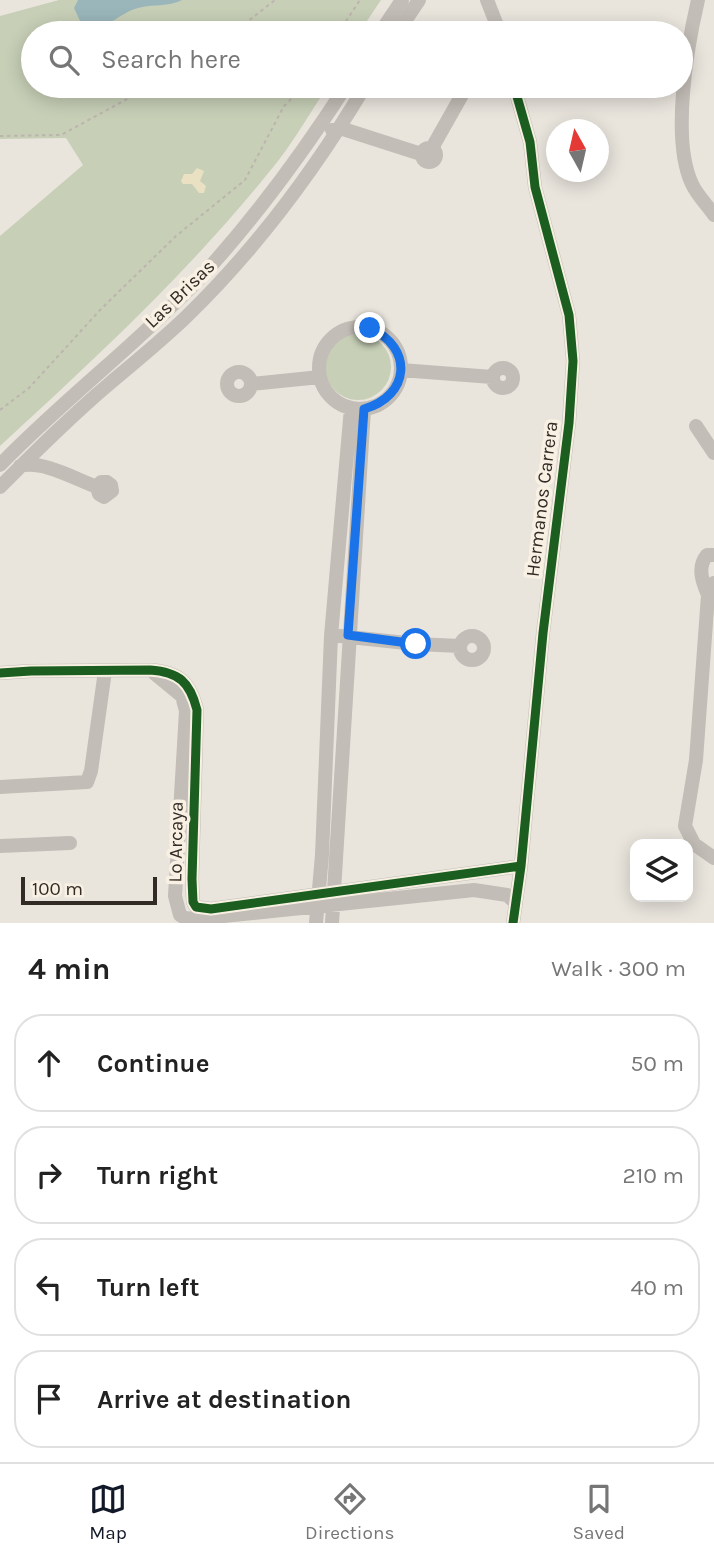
<!DOCTYPE html>
<html lang="en">
<head>
<meta charset="utf-8">
<style>
  body { margin:0; font-family:Karla,sans-serif; background:#f2f2f2; color:#222 }
  .controls { position:absolute; right:21px; bottom:21px; display:grid; overflow:hidden; border-radius:14px; box-shadow:0 4px 18px #0003 }
  .controls button { width:63px; height:63px; display:grid; place-items:center; padding:0; border:0; border-bottom:2px solid #e0e0e0; background:#fff; color:#222; font:35px sans-serif }
  .compass { position:absolute; left:546px; top:119px; width:63px; height:63px; border-radius:50%; background:#fff; box-shadow:0 4px 18px #0003; rotate:352deg }
  .scale { position:absolute; left:21px; bottom:18px; width:136px; box-sizing:border-box; padding-left:7px; border:4px solid #322b25; border-top:0; font-size:19px; line-height:24px; white-space:nowrap; color:#322b25; -webkit-text-stroke:5px #f8f1e3; paint-order:stroke }
  .stop { position:absolute; width:21px; height:21px; margin:-16px; border:5px solid #1a73e8; border-radius:50%; background:#fff }
  .stop.end { background:#1a73e8; border-color:#fff; box-shadow:0 2px 7px #0008 }
  .list { margin:0; padding:0; list-style:none }
  h2 { display:flex; justify-content:space-between; align-items:center; height:91px; margin:0; padding:0 28px; font-size:30px }
  h2 small { font-size:23px; font-weight:400; color:#767676 }
  .list li { display:grid; grid-template-columns:46px 1fr auto; gap:21px; align-items:center; box-sizing:border-box; height:98px; margin:0 14px 14px; padding:0 14px; border:2px solid #e0e0e0; border-radius:28px }
  .list b { display:block; font-size:26px; white-space:nowrap }
  .list em { font-size:23px; font-style:normal; color:#767676 }
  .icon { flex:none; width:38px; height:38px; fill:none; stroke:currentColor; stroke-width:2; stroke-linecap:round; stroke-linejoin:round }
  .map { position:relative; flex:none; width:714px; height:923px; overflow:hidden }
  .search { position:absolute; background:#fff; box-shadow:0 4px 18px #0003; left:21px; right:21px; top:21px; height:77px; display:flex; align-items:center; gap:18px; box-sizing:border-box; padding:0 24px; border-radius:38px; color:#767676; font-size:26px }
  .sheet { height:539px; background:#fff }
  nav { display:flex; justify-content:space-around; align-items:center; box-sizing:border-box; height:98px; border-top:2px solid #e0e0e0; background:#fff; font-size:19px; color:#767676 }
  nav a { display:grid; justify-items:center; gap:4px }
  nav .on { color:#111827 }
  .map>svg:first-child { display:block }
  .green { fill:#c7cfb7 }
  .sand { fill:#eae1c3 }
  .water { fill:#9ab6ba }
  .lines { fill:none; stroke-linecap:round; stroke-linejoin:round }
  .path { stroke:#bbb5ae; stroke-width:2; stroke-dasharray:3.5 3.5; stroke-linecap:butt }
  .minor { stroke:#c2bdb6; stroke-width:14 }
  .cycleway-casing { stroke:#f8f1e3; stroke-width:13 }
  .cycleway { stroke:#1b5e20; stroke-width:9 }
  .route { stroke:#1a73e8; stroke-width:9 }
  .labels { text-anchor:middle; dominant-baseline:central; stroke-width:7; stroke-linejoin:round; paint-order:stroke }
  .street-label { font-size:19px; fill:#322b25; stroke:#f8f1e3 }
</style>
</head>
<body>
<div class="map">
<svg width="714" height="923" viewBox="0 0 714 923">
  <rect width="100%" height="100%" fill="#e9e5dd"/>
  <path class="green" d="M59 0H381L359 33H33V86H328C311 111 296 138 278 161 195 266 98 356 0 446V236L83 165 66 138 0 139V16Z
    M325 367a33 33 0 1 1 66 0a33 33 0 1 1-66 0Z"/>
  <path class="sand" d="M197 168 204 171 200 181 206 186 204 193H199L192 184H183L181 181 184 174H192Z"/>
  <path class="water" d="M78 0H182C168 7 153 4 138 8 115 14 108 35 80 21L74 8Z"/>
  <g class="lines">
    <path class="path" d="M233 33 275 0
      M338 33 360 0
      M0 136 61 135 151 86
      M0 410 29 388 101 309 176 236 245 180 284 106 305 86"/>
    <path class="minor" d="M487 0 500 33
      M698 0C687 47 671 140 692 184 697 195 707 205 714 215
      M380 33 402 0
      M397 33 419 0
      M332 130 340 128 421 154
      M422 155a7 7 0 1 1 14 0a7 7 0 1 1-14 0Z
      M432 148 467 86
      M319 368a41 41 0 1 1 82 0a41 41 0 1 1-82 0Z
      M493 378a10 10 0 1 1 20 0a10 10 0 1 1-20 0Z
      M401 370 492 377
      M227 384a12 12 0 1 1 24 0a12 12 0 1 1-24 0Z
      M251 384 320 377
      M696 426 714 453
      M0 465C63 400 136 345 198 280 254 220 302 154 346 86
      M20 466C43 460 75 479 97 487L99 494 104 497 112 491 111 485 107 482H101L97 487
      M0 487C35 452 71 416 109 384 135 362 161 341 186 317 256 249 315 170 365 86
      M714 583 708 595 696 760 685 826 694 844 714 858
      M708 595C702 581 697 567 707 555H714
      M460 648a12 12 0 1 1 24 0a12 12 0 1 1-24 0Z
      M340 636 416 644 460 646
      M0 673 31 671 150 670C179 672 190 682 197 710L192 879 193 902 196 907 211 909 521 866
      M154 673 182 696 186 711 175 896 180 915 185 918 195 919 474 890 507 895 516 903
      M0 787 87 782 91 771 105 671
      M0 846 70 843
      M316 923 322 855 331 636 351 408
      M332 923 364 409
      M513 923 521 866 543 633 569 423 573 361 569 315 535 187 530 142 514 86"/>
    <defs>
      <path id="cycleway" d="M0 673 31 671 150 670C179 672 190 682 197 710L192 879 193 902 196 907 211 909 521 866
        M513 923 521 866 543 633 569 423 573 361 569 315 535 187 530 142 514 86"/>
    </defs>
    <use href="#cycleway" class="cycleway-casing"/>
    <use href="#cycleway" class="cycleway"/>
  </g>
  <g class="lines">
    <path class="route" d="M370 328C414 348 410 396 364 409L348 635 416 644"/>
  </g>
  <g class="labels">
    <g class="street-label">
      <text transform="translate(180 294) rotate(-44)">Las Brisas</text>
      <text transform="translate(542 499) rotate(-83)">Hermanos Carrera</text>
      <text transform="translate(176 842) rotate(-89)">Lo Arcaya</text>
    </g>
  </g>
</svg>
<div class="controls">
<button><svg class="icon" aria-label="layers" viewBox="0 0 24 24"><path d="M12 4l9 5-9 5-9-5zM3 14l9 5 9-5"/></svg></button>
</div>
<svg class="compass" viewBox="-18 -18 36 36"><path d="M0-13l5 13h-10z" fill="#e53935"/><path d="M0 13l5-13h-10z" fill="#767676"/></svg>
<div class="scale">100 m</div>
<div class="stop" style="left:416px;top:644px"></div>
<div class="stop end" style="left:370px;top:328px"></div>
<div class="search"><svg class="icon" aria-label="search" viewBox="0 0 24 24"><circle cx="10" cy="10" r="6"/><path d="M15 15l6 6"/></svg>Search here</div>
</div>
<section class="sheet">
<h2>4 min<small>Walk · 300 m</small></h2>
<ul class="list">
<li><svg class="icon" aria-label="ahead" viewBox="0 0 24 24"><path d="M12 20V5M6 11l6-6 6 6"/></svg><div><b>Continue</b></div><em>50 m</em></li>
<li><svg class="icon" aria-label="right" viewBox="0 0 24 24"><path d="M7 20v-9h11M14 6l5 5-5 5"/></svg><div><b>Turn right</b></div><em>210 m</em></li>
<li><svg class="icon" aria-label="left" viewBox="0 0 24 24"><path d="M17 20v-9H6M10 6l-5 5 5 5"/></svg><div><b>Turn left</b></div><em>40 m</em></li>
<li><svg class="icon" aria-label="arrive" viewBox="0 0 24 24"><path d="M6 21V4h12l-3 4 3 4H6"/></svg><div><b>Arrive at destination</b></div></li>
</ul>
</section>
<nav>
<a class="on"><svg class="icon" aria-label="map" viewBox="0 0 24 24"><path d="M3 6l6-2 6 2 6-2v14l-6 2-6-2-6 2zM9 4v14M15 6v14"/></svg>Map</a>
<a><svg class="icon" aria-label="directions" viewBox="0 0 24 24"><path d="M12 3l9 9-9 9-9-9zM9 14v-3h6M13 9l2 2-2 2"/></svg>Directions</a>
<a><svg class="icon" aria-label="saved" viewBox="0 0 24 24"><path d="M7 4h10v16l-5-4-5 4z"/></svg>Saved</a>
</nav>
</body>
</html>
